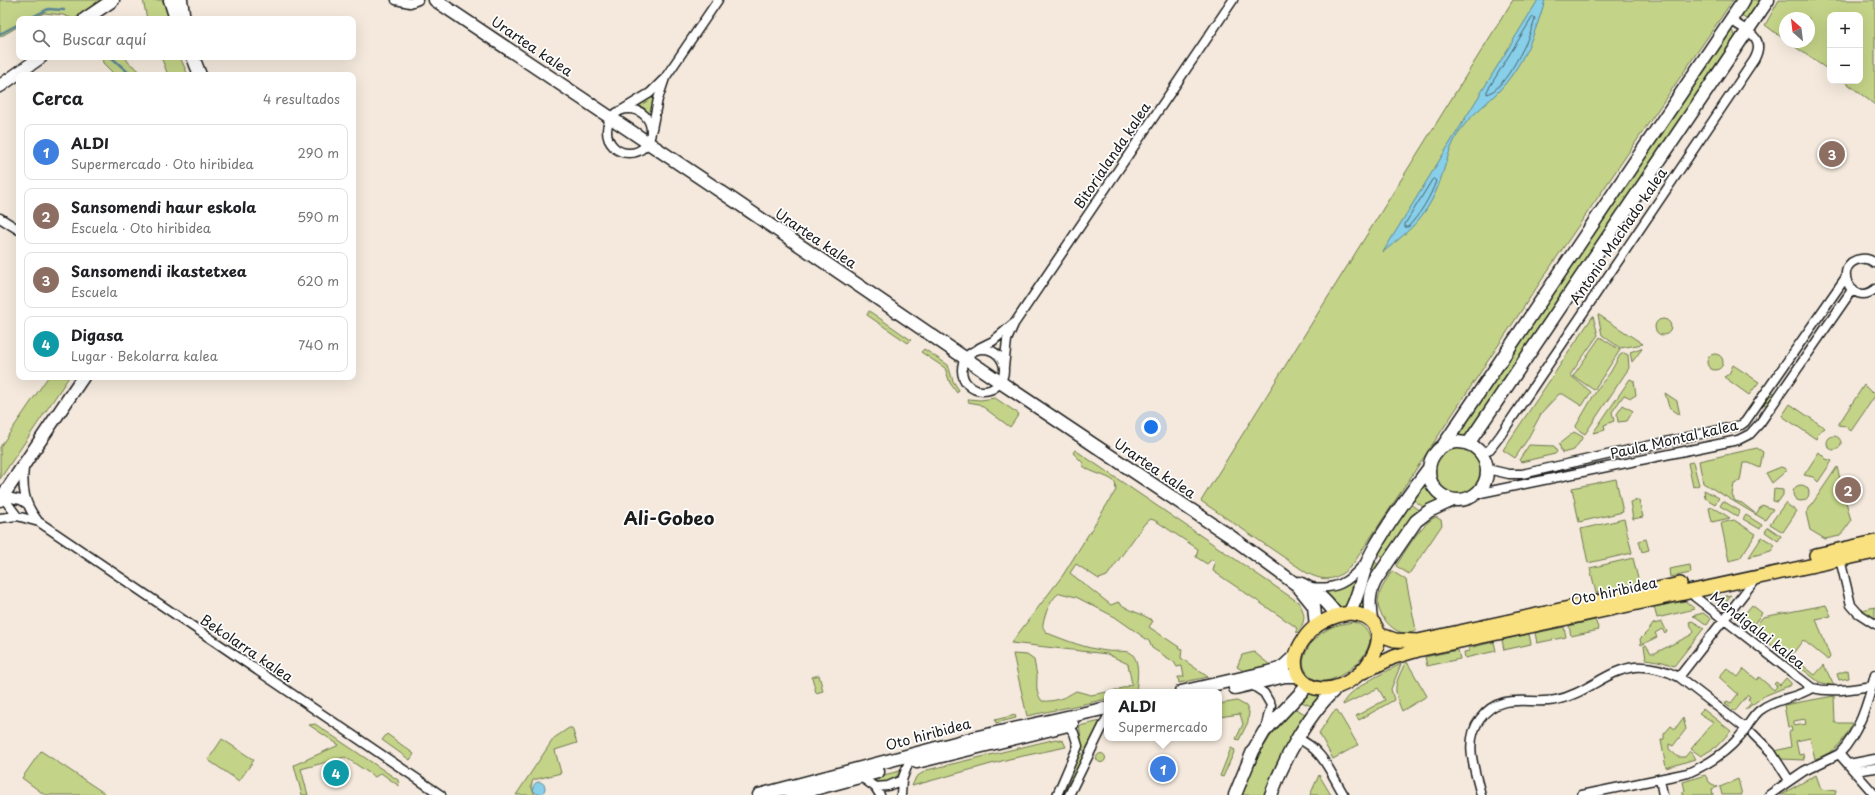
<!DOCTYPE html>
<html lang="es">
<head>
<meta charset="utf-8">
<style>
  body { margin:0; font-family:"Playpen Sans",sans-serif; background:#f6f6f6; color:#202124 }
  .controls { position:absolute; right:12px; top:12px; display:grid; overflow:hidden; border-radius:8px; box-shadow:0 4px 16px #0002 }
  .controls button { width:36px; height:36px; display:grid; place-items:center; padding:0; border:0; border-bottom:1px solid #e0e0e0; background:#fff; color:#202124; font:20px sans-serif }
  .compass { position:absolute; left:1779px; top:12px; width:36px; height:36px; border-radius:50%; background:#fff; box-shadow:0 4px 16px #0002; rotate:332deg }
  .you { position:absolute; left:1151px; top:427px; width:14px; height:14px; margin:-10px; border:3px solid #fff; border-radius:50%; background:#1a73e8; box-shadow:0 0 0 6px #1a73e833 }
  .badge { display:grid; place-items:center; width:26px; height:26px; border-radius:50%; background:#c8321e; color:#fff; font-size:13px; font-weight:700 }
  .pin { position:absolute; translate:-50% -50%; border:2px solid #fff; box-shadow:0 1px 4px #0006 }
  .popup { position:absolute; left:1104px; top:689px; width:118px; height:52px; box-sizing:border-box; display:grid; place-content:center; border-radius:8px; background:#fff; filter:drop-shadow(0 1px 3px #0005); font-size:13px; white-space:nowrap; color:#757577 }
  .popup b { font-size:15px; color:#202124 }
  .popup::after { content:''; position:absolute; left:50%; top:100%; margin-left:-8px; border:8px solid transparent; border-top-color:#fff }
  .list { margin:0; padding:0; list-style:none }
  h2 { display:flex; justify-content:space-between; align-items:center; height:52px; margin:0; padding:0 16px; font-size:17px }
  h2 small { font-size:13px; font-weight:400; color:#757577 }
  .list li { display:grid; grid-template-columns:26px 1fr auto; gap:12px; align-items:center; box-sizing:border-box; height:56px; margin:0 8px 8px; padding:0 8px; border:1px solid #e0e0e0; border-radius:8px }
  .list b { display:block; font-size:15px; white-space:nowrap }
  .list p { margin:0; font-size:13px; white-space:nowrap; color:#757577 }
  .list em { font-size:13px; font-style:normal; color:#757577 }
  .icon { flex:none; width:22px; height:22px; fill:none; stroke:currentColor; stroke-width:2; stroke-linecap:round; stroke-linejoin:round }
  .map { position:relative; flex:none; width:1875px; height:795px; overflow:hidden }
  .search { position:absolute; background:#fff; box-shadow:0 4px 16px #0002; left:16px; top:16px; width:340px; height:44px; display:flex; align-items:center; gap:10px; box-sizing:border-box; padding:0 14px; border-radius:8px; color:#757577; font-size:15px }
  .panel { position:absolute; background:#fff; box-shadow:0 4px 16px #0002; left:16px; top:72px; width:340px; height:308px; border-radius:8px }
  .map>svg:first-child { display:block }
  .green { fill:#c3d387; stroke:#707852; fill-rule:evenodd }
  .water { fill:#88cfe9; stroke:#5d8797 }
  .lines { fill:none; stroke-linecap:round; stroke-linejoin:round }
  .shore { stroke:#47646e; stroke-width:1 }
  .stream { stroke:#5d8797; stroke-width:2.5 }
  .street-casing { stroke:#1c1c1c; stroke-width:11 }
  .secondary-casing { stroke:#1c1c1c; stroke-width:15 }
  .primary-casing { stroke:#1c1c1c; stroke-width:16 }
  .street { stroke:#fff; stroke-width:8 }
  .secondary { stroke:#fff; stroke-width:12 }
  .primary { stroke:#fae180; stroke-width:13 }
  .labels { text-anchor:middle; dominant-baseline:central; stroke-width:3.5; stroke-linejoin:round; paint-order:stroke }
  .street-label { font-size:14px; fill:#1c1c1c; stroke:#fff }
  .district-label { font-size:18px; font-weight:bold; fill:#1c1c1c; stroke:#fff }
</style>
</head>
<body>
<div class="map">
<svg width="1875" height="795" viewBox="0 0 1875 795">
  <rect width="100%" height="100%" fill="#f4e9dc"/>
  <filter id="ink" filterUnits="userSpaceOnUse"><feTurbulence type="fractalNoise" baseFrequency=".025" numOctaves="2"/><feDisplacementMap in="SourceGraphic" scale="8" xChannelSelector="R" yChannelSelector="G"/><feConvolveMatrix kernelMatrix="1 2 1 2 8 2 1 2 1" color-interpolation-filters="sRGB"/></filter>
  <g filter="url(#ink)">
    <path class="green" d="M0 0H102L74 19 63 15 44 13 32 19H19V26L0 37Z
      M143 0H162L171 16 169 19H147Z
      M1513 0H1733L1557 257 1353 564C1337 580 1327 583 1307 573L1201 501Z
      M1749 0H1763L1748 19H1746L1741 16V13Z
      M1779 0H1875V105L1844 81H1860V15H1830V71L1788 42H1809V18H1785V40L1765 25Z
      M1732 31 1737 38 1466 440 1452 439 1729 32Z
      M102 57H125L129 63 145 75H115L103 63Z
      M161 57H180L188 75H168Z
      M659 89 653 102 651 116 644 108 635 104Z
      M869 311 911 340 908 343 867 315Z
      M1598 315H1599L1643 344 1620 348 1602 335Z
      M1593 316 1598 335 1570 375 1591 392 1582 406 1563 394H1559L1542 412 1527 440 1515 458 1503 450Z
      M1655 327a8 8 0 1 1 16 0a8 8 0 1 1-16 0Z
      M1600 337 1620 350 1594 390 1573 376Z
      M1641 348 1642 349 1632 362 1630 352Z
      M924 349 948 365 953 381 959 390 957 393 950 383 945 368 921 352Z
      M1624 353 1628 355 1629 368 1585 434 1577 429 1576 426 1598 388 1610 373 1620 355Z
      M1707 362a8 8 0 1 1 16 0a8 8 0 1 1-16 0Z
      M1733 365 1759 382 1749 395 1724 377 1729 374Z
      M48 377H69L0 479V447Z
      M1630 379 1634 381 1636 395 1631 398 1624 395 1612 412 1614 421 1604 425 1605 430 1593 433Z
      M1864 385 1871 392 1875 393V396L1851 431 1845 426 1838 425Z
      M1771 391 1776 394 1767 406 1762 403Z
      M1665 393 1677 401 1680 415 1669 407Z
      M995 398 1019 414 1010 427 979 404 968 402 969 399 980 400Z
      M1790 404 1825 428 1819 432 1816 439 1782 416Z
      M1623 405 1633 411 1627 421 1618 422 1617 414Z
      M1574 432 1583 437 1574 450 1562 453 1559 444Z
      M1827 443a7 7 0 1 1 14 0a7 7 0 1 1-14 0Z
      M1529 445 1554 446 1557 452 1555 454 1521 462 1519 460Z
      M1757 448 1763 452 1760 468 1749 463H1743L1740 481 1734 484 1732 495 1735 501 1742 503 1756 514 1762 505 1773 509 1765 520 1703 483 1699 461Z
      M1434 472a24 24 0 1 1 48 0a24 24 0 1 1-48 0Z
      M1075 450 1298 602C1306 613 1306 622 1297 633L1296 627 1213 571 1215 562 1212 559 1207 564 1196 557 1198 549 1156 521 1151 519 1145 523 1107 576 1099 579 1076 564 1070 573 1111 605 1118 602C1130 612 1142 613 1153 621L1149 627 1182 649 1181 658 1208 677 1179 683 1178 677H1184L1182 666 1177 667 1174 662 1152 648 1149 641 1115 617 1076 597 1060 593C1052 596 1044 615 1043 624 1042 628 1045 630 1047 633 1068 641 1084 648 1107 651 1113 652 1127 650 1131 653 1141 661 1137 681 1136 692H1109L1126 687 1132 684 1128 664 1107 654 1011 643 1063 575 1116 490 1115 482C1105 474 1093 474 1083 466V463L1073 453Z
      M1819 452 1826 459 1832 461 1818 482 1813 477 1804 475Z
      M1693 462 1699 485 1693 487 1688 463Z
      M1781 467 1786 469V471L1772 483 1766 473Z
      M1837 467 1851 521 1840 536 1825 539 1810 530 1806 513Z
      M1616 479 1623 512 1579 522 1572 488Z
      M1426 481 1431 493 1439 500 1425 508 1412 499Z
      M1793 493a8 8 0 1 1 16 0a8 8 0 1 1-16 0Z
      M1774 489 1783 490V495L1778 502 1773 501Z
      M1704 490 1719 498 1715 504 1705 498Z
      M1639 500 1643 517 1633 519 1630 502Z
      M1723 501 1740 511 1737 516 1720 506Z
      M1786 502 1789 506 1797 511 1783 532 1770 524Z
      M1409 503 1421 512 1385 558 1376 552Z
      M1713 507 1730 518 1712 522 1709 508Z
      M1746 515 1762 525 1760 529 1743 519Z
      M1436 517 1441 520 1442 525 1409 574 1396 566C1405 552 1420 524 1436 517Z
      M1624 519 1632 553 1588 563 1581 529Z
      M1734 520 1756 534 1740 558 1729 561 1721 523Z
      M1768 527 1781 536 1778 541 1765 532Z
      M1762 537 1775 545 1771 551 1749 557Z
      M1646 539 1649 550 1642 552 1639 541Z
      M1633 558 1639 583 1596 593 1590 568Z
      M1372 560 1380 566 1365 609 1358 607Z
      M1690 565 1691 573 1670 577 1669 569Z
      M1392 571 1406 580 1416 630C1402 642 1380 620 1378 605 1377 593 1386 581 1392 571Z
      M1357 579 1348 605 1343 607 1335 606 1325 592 1338 589Z
      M1731 595 1722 607 1712 599Z
      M1685 601 1695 609 1657 618 1654 607Z
      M1752 605 1762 613 1754 624 1743 616Z
      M1826 605 1831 616 1816 619 1830 657 1828 660 1803 640 1791 656 1815 675 1824 665 1834 686 1819 682 1752 630 1763 617Z
      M1875 607V617L1871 619 1858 611Z
      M1703 613 1711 619 1707 625 1696 617 1692 616Z
      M1595 620 1599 630 1571 636 1569 626Z
      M1692 621 1704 628 1674 666 1663 662 1646 659 1644 646 1646 645 1651 653H1655L1691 635 1694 632 1689 622Z
      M1353 622C1394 634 1350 679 1324 681 1312 682 1300 669 1304 657 1307 647 1316 636 1325 631 1333 625 1343 624 1353 622Z
      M1662 622 1667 632 1665 634 1662 629 1655 633 1657 637 1641 645 1640 639 1649 630 1653 624Z
      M1564 627 1566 637 1537 643 1535 633Z
      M1529 634 1531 644 1504 650 1502 640Z
      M1494 642 1496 651 1465 658 1464 652 1469 651V648Z
      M1458 650 1460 659 1427 666 1425 657Z
      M1254 652 1270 665 1244 671 1237 667 1242 655Z
      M1013 654 1027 655 1034 660C1035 665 1036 671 1037 676 1037 686 1035 692 1042 701 1054 702 1065 698 1076 691L1091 695 1107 692V699L1027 716Z
      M1407 662 1427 696 1402 711C1392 687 1395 685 1405 663Z
      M1401 664 1391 689 1394 700 1359 720 1356 716 1385 700 1378 688 1343 705C1344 691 1389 670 1401 664Z
      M1727 668 1738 677 1744 669 1757 680 1759 677 1774 690 1777 686 1774 684 1776 682 1780 685 1786 678 1791 683V685L1764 696 1745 710 1751 703 1748 700 1750 697 1748 695 1735 711 1725 704 1727 701 1731 703 1738 694 1719 677Z
      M1848 670 1849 678 1839 680 1837 674Z
      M819 675 823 691 816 693 812 677Z
      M1308 693 1320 695 1314 707 1299 701Z
      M1834 696 1835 723H1853C1844 741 1835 753 1815 759L1810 738 1796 741 1799 755 1803 754 1804 760 1780 759 1775 751 1791 747 1789 732 1792 731 1791 727H1788L1784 705ZM1805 719 1806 724 1794 726V721Z
      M1237 701 1246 706 1249 712 1248 722 1239 740 1236 739 1243 724 1240 714 1219 717V704Z
      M1292 707 1309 716 1268 795H1241C1254 761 1269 735 1292 707Z
      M1703 709 1731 731 1716 747 1701 756 1691 749 1713 722 1699 713Z
      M1337 710 1358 745 1333 759 1319 733 1333 712Z
      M1015 715 1016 718 996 723 995 720Z
      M1683 718 1686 729 1673 746 1669 744V749L1678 757H1685L1690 751 1695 759 1666 768 1661 740 1664 739V734L1671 726 1675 729Z
      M1101 721 1085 751 1081 749V737L1079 726Z
      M315 724 398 780 399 786 381 773 375 777 345 757 301 769 308 795H302L294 765 339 745 309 725Z
      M569 728H572L577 743 555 750 561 773 533 780 531 786 535 795H516L554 738Z
      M387 734 414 754 410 760 382 740Z
      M222 739 254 760 239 781 208 760Z
      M1056 739 1063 741 1066 747 1009 759 912 786 916 777 927 770Z
      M1231 748 1235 750 1223 777 1220 776Z
      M41 751 104 793 102 795H45L22 778Z
      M1080 753 1084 755 1065 795H1061Z
      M1096.5 758a4.5 4.5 0 1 1 9 0a4.5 4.5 0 1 1-9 0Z
      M900 771C894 783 882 787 871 778Z
      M1319 775 1331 795H1310Z
      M1705 775 1710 783 1718 787 1712 789 1713 795H1683V792L1685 791 1683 782Z
      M1816 775 1821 789 1836 791 1835 795H1780Z
      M1738 779 1742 795H1722L1720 787Z"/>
    <path class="water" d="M1538 0H1545C1535 35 1522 67 1497 93 1484 106 1469 117 1459 132 1448 149 1445 170 1437 189 1425 218 1407 233 1383 252Z
      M533 788a6 6 0 1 1 12 0a6 6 0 1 1-12 0Z"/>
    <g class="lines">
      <path class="shore" d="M1534 17 1535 19C1531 36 1505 90 1487 94V91L1532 18Z
        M1434 179 1436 181C1430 198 1420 214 1408 227H1405V224L1432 180Z"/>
      <path class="stream" d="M28 19 48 9 64 10
        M0 34 19 24
        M111 57 131 75"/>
      <defs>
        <path id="street" d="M396 0 410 3 418 0
          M607 131a22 22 0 1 1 44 0a22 22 0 1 1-44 0Z
          M622 110 650 93 663 80
          M652 129 658 99 665 78 718 0
          M0 218 19 230
          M1875 263C1871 260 1866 258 1861 259 1831 263 1851 309 1875 289
          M979 348 993 341 1013 324
          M962 370a21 21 0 1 1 42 0a21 21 0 1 1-42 0Z
          M1004 367 1007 340 1014 324 1233 0
          M1481 453 1490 449 1500 436 1754 60C1767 37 1747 31 1730 20
          M24 467C22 488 24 504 38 521
          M1487 469 1509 474H1522L1741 425 1745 422 1846 277
          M1476 494 1738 440 1750 434 1760 423 1852 290
          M2 496 21 500 27 504
          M2 496 17 516
          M0 518 17 516 39 522 441 795
          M1840 559 1851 605 1858 613 1875 624
          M1310 587C1336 590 1348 583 1365 563
          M1689 591 1695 597 1812 688C1832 693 1852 689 1872 686
          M1679 677 1757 577
          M1252 685 1264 693 1271 705 1265 729
          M1753 734 1771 752 1789 780
          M1298 739C1322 748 1331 774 1344 795
          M1839 754 1875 795
          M1849 764 1875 759
          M1855 771 1875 768
          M861 777 875 787 880 795
          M1660 779 1663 795
          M875 787 888 786 902 780
          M901 795 902 780 908 764
          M1057 795 1078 746 1074 733 1068 725
          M1069 795 1107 718
          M1481 795C1475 770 1463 742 1480 719 1500 691 1528 705 1556 700 1586 694 1607 670 1635 667 1650 666 1665 670 1679 677L1745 728
          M1582 795 1688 773C1709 764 1726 753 1740 736 1747 728 1751 718 1759 711 1775 698 1795 699 1812 688
          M1769 795 1804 771 1839 754C1859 734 1868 702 1875 675"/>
        <path id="secondary" d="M170 0 176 19
          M181 0 184 19
          M435 0 726 195 1000 382 1230 536 1297 585 1314 606 1316 627
          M85 19 113 0
          M193 57 200 75
          M0 86 41 57
          M1429 471a29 29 0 1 1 58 0a29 29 0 1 1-58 0Z
          M1468 444 1768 0
          M1443 446 1744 0
          M0 500 83 377
          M1299 583C1316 590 1326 601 1337 615
          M1349 613C1361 594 1361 572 1372 552 1388 523 1409 495 1429 468
          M1371 621C1369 604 1368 592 1377 578L1416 521 1429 511 1453 500
          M1235 688 1285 676H1299
          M1181 692 1277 670 1284 666 1296 655
          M917 762 1072 724
          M759 795 978 737 1107 708
          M792 795 878 772
          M1235 795 1253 751 1264 732 1308 685
          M1271 795C1284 759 1309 711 1339 686"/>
        <path id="primary" d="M1816 555 1875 542
          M1349 613C1407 617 1368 689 1323 689 1306 689 1292 674 1296 656 1298 646 1307 633 1316 626 1326 619 1337 615 1349 613Z
          M1378 634 1395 640 1418 641 1680 584
          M1363 672 1394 657 1418 650 1875 552"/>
      </defs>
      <use href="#street" class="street-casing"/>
      <use href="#secondary" class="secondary-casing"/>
      <use href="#primary" class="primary-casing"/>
      <use href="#street" class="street"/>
      <use href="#secondary" class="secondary"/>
      <use href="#primary" class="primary"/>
    </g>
  </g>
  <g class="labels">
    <g class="street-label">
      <text transform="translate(532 46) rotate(34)">Urartea kalea</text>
      <text transform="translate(1112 155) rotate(-56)">Bitorialanda kalea</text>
      <text transform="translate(1618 236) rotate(-56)">Antonio Machado kalea</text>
      <text transform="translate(816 238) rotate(34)">Urartea kalea</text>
      <text transform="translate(1674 439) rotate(-13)">Paula Montal kalea</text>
      <text transform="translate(1155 468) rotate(34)">Urartea kalea</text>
      <text transform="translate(1614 591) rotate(-12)">Oto hiribidea</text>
      <text transform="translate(1758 630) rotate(38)">Mendigalai kalea</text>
      <text transform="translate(247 648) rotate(34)">Bekolarra kalea</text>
      <text transform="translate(928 734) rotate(-15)">Oto hiribidea</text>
    </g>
    <g class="district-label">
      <text x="669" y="517">Ali-Gobeo</text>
    </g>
  </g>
</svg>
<div class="controls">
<button>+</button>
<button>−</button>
</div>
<svg class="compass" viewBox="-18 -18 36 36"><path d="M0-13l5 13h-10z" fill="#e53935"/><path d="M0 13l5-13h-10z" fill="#757577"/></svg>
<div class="you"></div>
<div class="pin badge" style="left:1163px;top:769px;background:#3f7fe0">1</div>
<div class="popup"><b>ALDI</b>Supermercado</div>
<div class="pin badge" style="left:1848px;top:490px;background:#8d6e63">2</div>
<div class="pin badge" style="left:1832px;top:154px;background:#8d6e63">3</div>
<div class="pin badge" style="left:336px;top:773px;background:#0f9aa8">4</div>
<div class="search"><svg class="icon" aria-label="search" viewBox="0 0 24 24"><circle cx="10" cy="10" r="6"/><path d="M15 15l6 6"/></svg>Buscar aquí</div>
<section class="panel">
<h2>Cerca<small>4 resultados</small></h2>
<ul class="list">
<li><span class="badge" style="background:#3f7fe0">1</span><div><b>ALDI</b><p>Supermercado · Oto hiribidea</p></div><em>290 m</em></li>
<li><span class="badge" style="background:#8d6e63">2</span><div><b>Sansomendi haur eskola</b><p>Escuela · Oto hiribidea</p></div><em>590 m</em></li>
<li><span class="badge" style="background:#8d6e63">3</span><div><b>Sansomendi ikastetxea</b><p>Escuela</p></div><em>620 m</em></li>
<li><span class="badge" style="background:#0f9aa8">4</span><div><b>Digasa</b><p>Lugar · Bekolarra kalea</p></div><em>740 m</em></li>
</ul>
</section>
</div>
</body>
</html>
